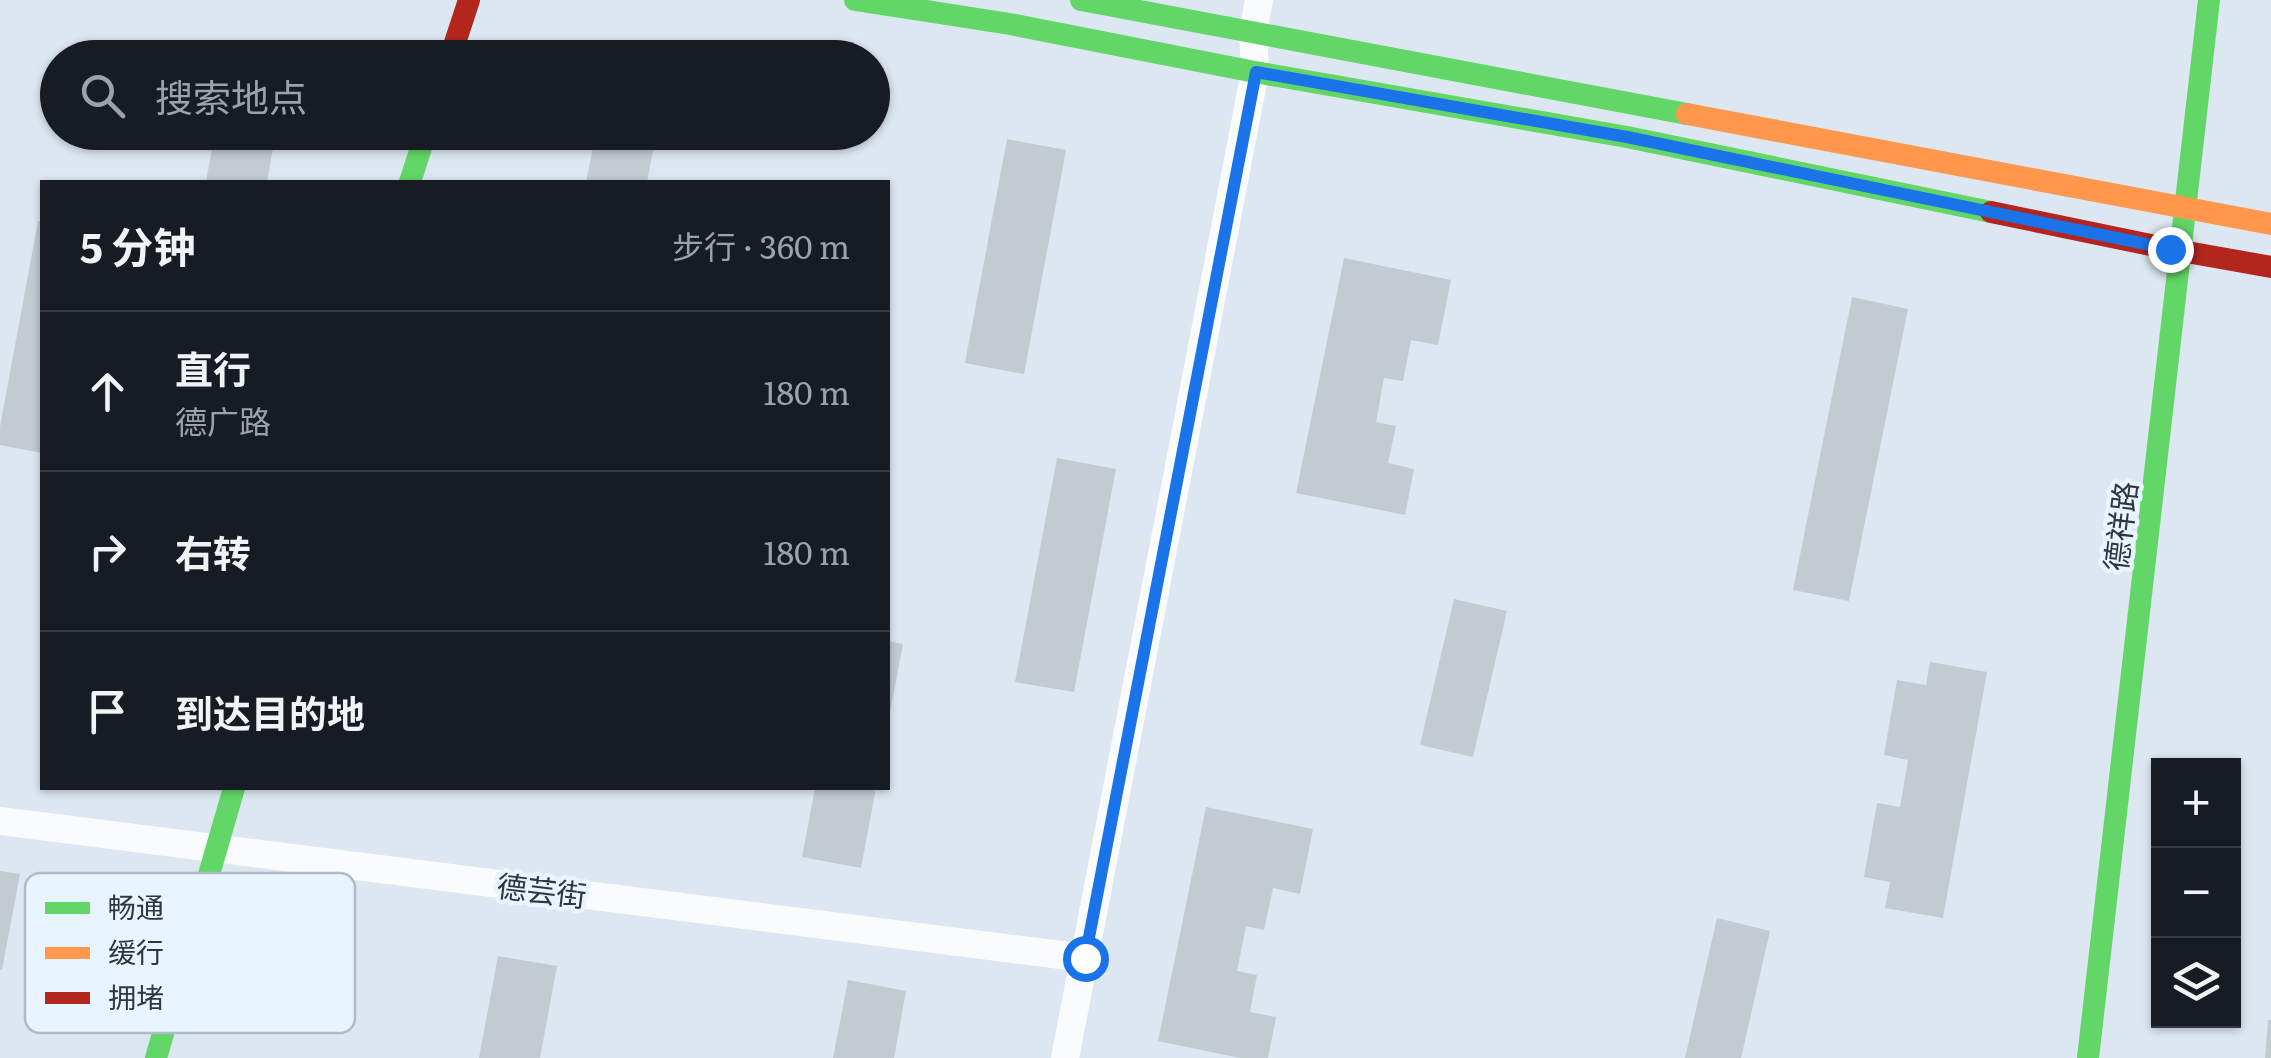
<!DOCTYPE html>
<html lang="zh">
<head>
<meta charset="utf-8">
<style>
  body { margin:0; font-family:Literata,"Noto Sans SC",serif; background:#242831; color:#f1f3f6 }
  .controls { position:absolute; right:30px; bottom:30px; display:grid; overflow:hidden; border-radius:0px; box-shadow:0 2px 8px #0004 }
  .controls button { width:90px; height:90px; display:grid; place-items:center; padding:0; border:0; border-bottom:2px solid #363941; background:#171b24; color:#f1f3f6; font:50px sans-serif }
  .stop { position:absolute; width:30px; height:30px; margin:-22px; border:8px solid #1a73e8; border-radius:50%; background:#fff }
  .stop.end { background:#1a73e8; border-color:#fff; box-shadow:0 2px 10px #0008 }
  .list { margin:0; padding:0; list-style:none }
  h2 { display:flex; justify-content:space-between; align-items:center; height:130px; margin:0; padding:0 40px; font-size:42px }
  h2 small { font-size:32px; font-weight:400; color:#9ea1a6 }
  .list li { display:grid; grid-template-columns:65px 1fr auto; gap:30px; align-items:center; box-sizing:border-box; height:160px; padding:0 40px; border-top:2px solid #363941 }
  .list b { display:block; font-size:38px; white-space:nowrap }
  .list p { margin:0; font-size:32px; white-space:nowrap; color:#9ea1a6 }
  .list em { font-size:32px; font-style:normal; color:#9ea1a6 }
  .icon { flex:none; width:55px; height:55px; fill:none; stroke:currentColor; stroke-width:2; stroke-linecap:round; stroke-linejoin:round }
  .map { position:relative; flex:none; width:2271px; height:1058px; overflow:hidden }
  .search { position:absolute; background:#171b24; box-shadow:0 2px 8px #0004; left:40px; top:40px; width:850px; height:110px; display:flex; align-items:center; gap:25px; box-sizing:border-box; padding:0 35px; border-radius:55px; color:#9ea1a6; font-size:38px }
  .panel { position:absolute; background:#171b24; box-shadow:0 2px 8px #0004; left:40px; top:180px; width:850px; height:610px; border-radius:0px }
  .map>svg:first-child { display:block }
  .building { fill:#c2cad2 }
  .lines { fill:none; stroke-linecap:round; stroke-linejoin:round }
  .street { stroke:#fafbfd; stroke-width:28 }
  .fast { stroke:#63d668; stroke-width:22 }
  .slow { stroke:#ff974d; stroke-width:22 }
  .jam { stroke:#b3261e; stroke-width:22 }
  .route { stroke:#1a73e8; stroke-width:12 }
  .labels { text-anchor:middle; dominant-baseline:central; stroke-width:9; stroke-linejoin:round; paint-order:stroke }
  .street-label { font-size:30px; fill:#2f373d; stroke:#e8f4ff }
  .key { fill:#e8f4ff; stroke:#b0bbc5; stroke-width:2.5 }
  .key-label { font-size:28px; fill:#2f373d }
</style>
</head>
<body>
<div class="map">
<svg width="2271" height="1058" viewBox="0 0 2271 1058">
  <rect width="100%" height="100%" fill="#dde7f1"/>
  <path class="building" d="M231 48 273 56 272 58H229Z
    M215 132H276L267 182H206Z
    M596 132H619L655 140 647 182H586Z
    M1007 139 1066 150 1024 374 965 363Z
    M38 221H42V453L0 445V427Z
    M1344 258 1451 280 1438 345 1411 340 1403 381 1384 378 1376 422 1396 426 1388 463 1414 469 1405 515 1296 493Z
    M1852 297 1908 309 1849 601 1793 590Z
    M1057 458 1116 469 1074 692 1015 682Z
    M1454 599 1507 611 1473 757 1420 745Z
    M888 641 903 644 889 718H888Z
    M1930 662 1987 672 1943 918 1885 908 1890 882 1864 877 1877 803 1900 807 1908 760 1884 755 1897 680 1926 685Z
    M815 788H876L861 868 802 857Z
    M1206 807 1313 829 1300 894 1273 888 1264 930 1246 926 1237 971 1257 975 1250 1012 1276 1017 1268 1058H1240L1158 1041Z
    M0 871 20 874 2 970H0Z
    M1717 918 1770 931 1741 1058H1685Z
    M498 956 557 966 540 1058H479Z
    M848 980 906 991 894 1058H833Z
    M2268 1020H2271V1058H2265Z"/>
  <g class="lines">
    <path class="street" d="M0 821 1085 958
      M1065 1058 1255 72 1253 32 1259 0"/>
    <path class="fast" d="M855 0 1010 24 1255 72 1627 137 1991 212
      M1081 0 1687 114
      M410 182 426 132
      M156 1058 234 788
      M2088 1058 2209 0"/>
    <path class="slow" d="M1687 114 2271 224"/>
    <path class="jam" d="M450 58 469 0
      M1991 212 2170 249 2271 267"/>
  </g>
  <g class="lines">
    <path class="route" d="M1085 958 1256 72 1627 137 2170 249"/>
  </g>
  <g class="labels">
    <g class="street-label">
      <text transform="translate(2119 526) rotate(-83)">德祥路</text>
      <text transform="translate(542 889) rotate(7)">德芸街</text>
    </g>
  </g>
  <rect x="25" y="873" width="330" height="160" rx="15" class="key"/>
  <rect x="45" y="902" width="45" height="12" fill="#63d668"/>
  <rect x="45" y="947" width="45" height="12" fill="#ff974d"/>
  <rect x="45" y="992" width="45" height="12" fill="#b3261e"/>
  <g class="key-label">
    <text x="108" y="918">畅通</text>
    <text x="108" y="963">缓行</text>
    <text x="108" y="1008">拥堵</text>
  </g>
</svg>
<div class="controls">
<button>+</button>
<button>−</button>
<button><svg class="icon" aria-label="layers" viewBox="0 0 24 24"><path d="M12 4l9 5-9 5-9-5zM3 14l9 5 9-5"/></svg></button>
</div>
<div class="stop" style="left:1085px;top:958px"></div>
<div class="stop end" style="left:2170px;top:249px"></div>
<div class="search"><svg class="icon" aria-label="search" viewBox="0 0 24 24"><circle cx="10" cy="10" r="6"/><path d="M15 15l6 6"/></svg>搜索地点</div>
<section class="panel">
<h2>5 分钟<small>步行 · 360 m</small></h2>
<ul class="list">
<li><svg class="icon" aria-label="ahead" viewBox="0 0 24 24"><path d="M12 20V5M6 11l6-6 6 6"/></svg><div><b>直行</b><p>德广路</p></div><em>180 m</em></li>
<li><svg class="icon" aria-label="right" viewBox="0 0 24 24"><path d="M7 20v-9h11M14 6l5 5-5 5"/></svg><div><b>右转</b></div><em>180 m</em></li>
<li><svg class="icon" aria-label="arrive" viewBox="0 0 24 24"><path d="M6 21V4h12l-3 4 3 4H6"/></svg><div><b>到达目的地</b></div></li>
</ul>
</section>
</div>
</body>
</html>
